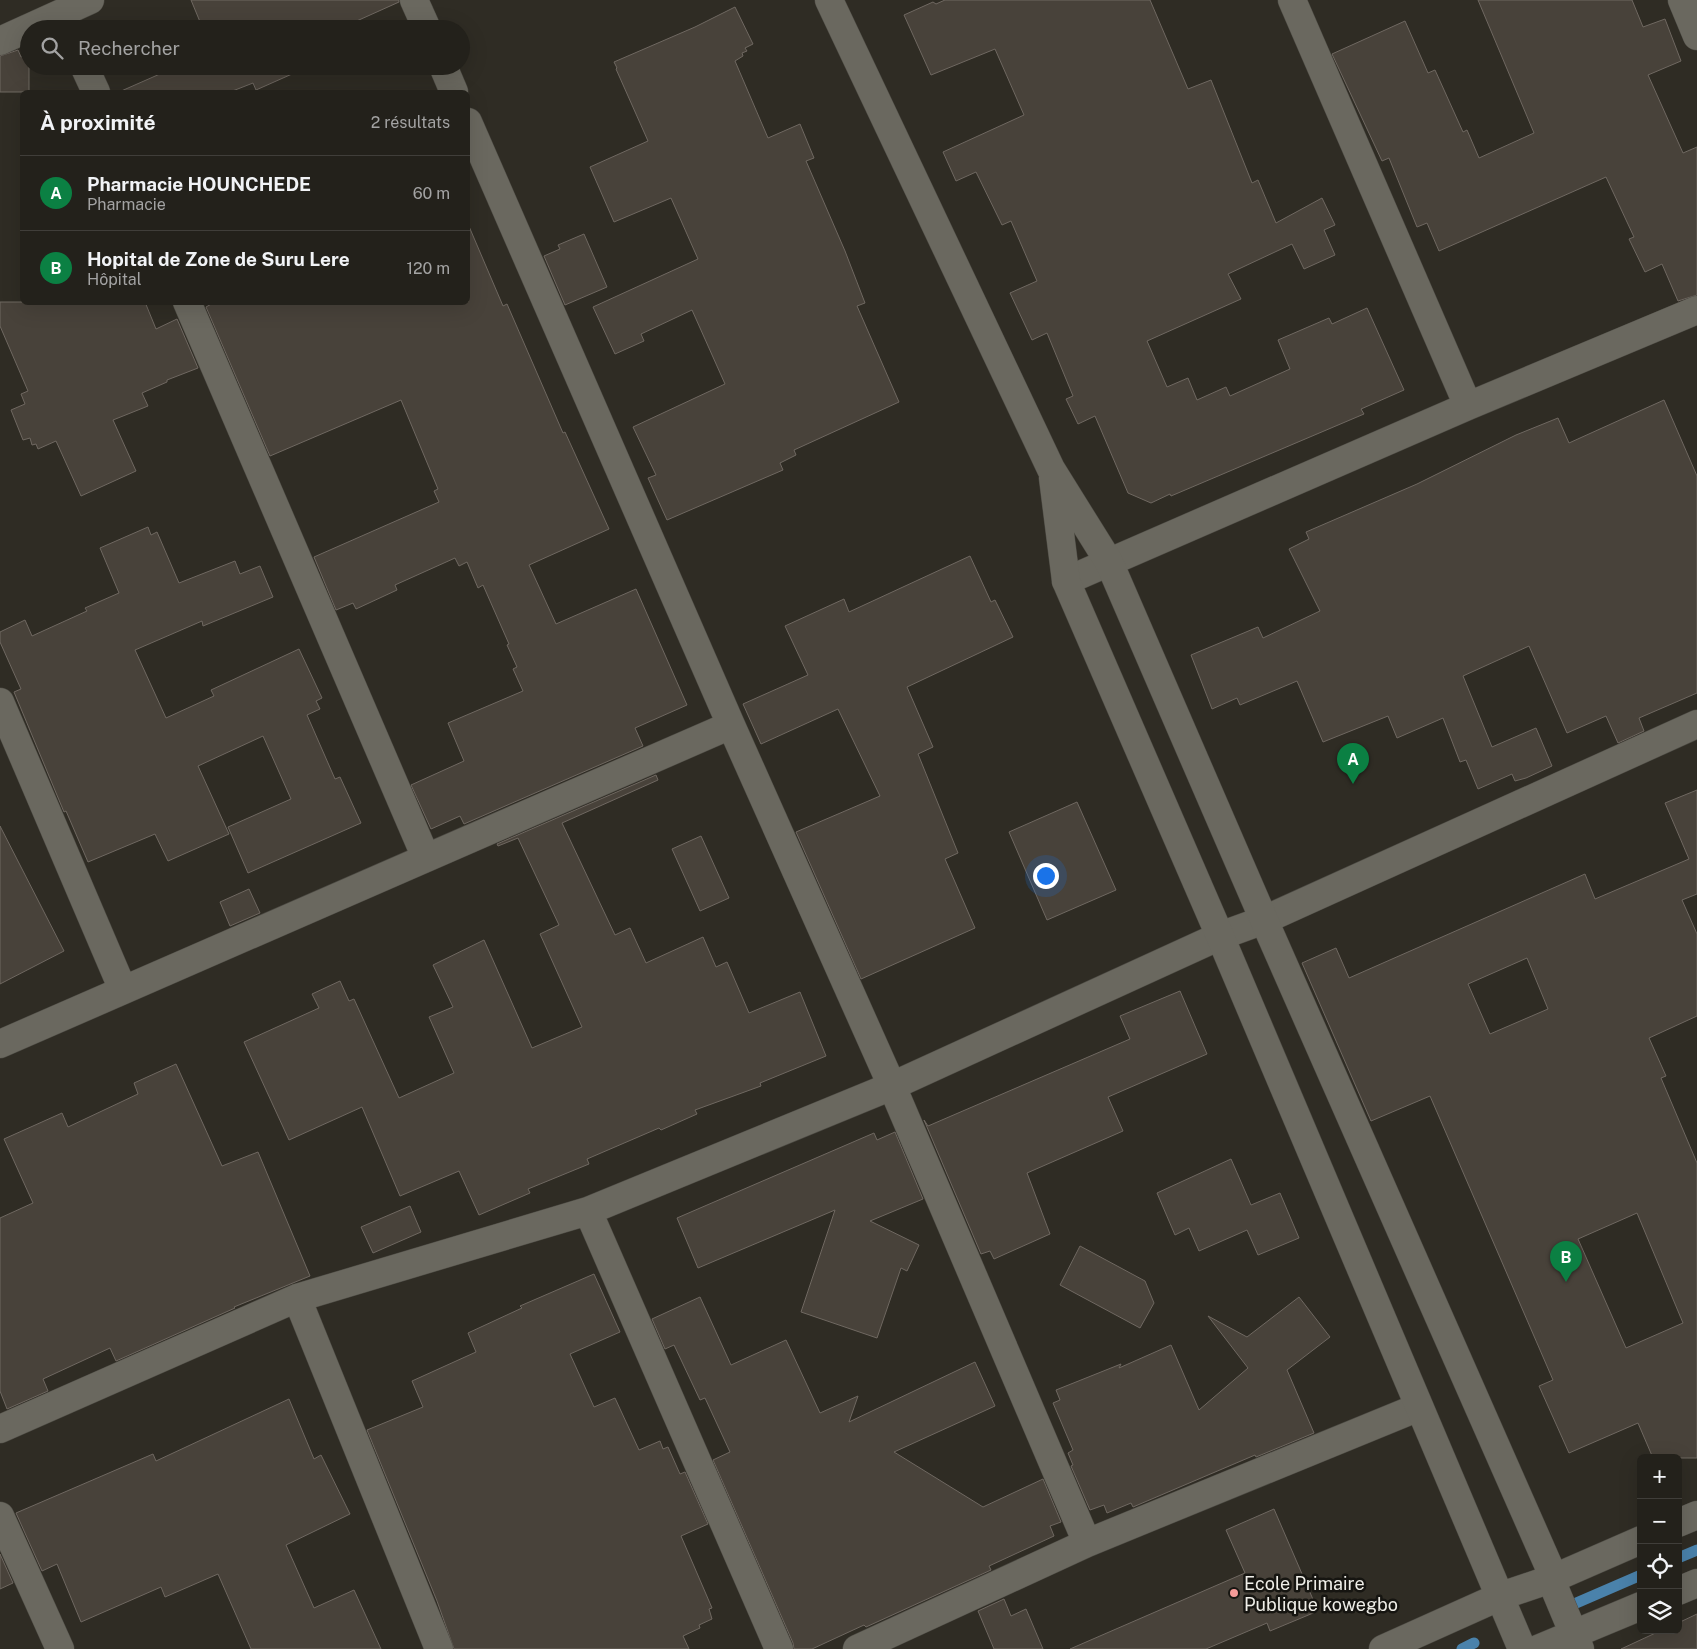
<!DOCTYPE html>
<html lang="fr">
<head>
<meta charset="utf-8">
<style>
  body { margin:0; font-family:"Public Sans",sans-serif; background:#2b2924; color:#f1f3f6 }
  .controls { position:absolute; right:15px; bottom:15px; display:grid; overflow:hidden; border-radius:8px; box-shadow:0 5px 20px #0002 }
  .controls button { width:45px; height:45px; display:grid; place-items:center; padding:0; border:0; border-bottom:1px solid #403e3a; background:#23211b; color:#f1f3f6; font:25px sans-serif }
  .you { position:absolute; left:1045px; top:875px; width:18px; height:18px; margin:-12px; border:4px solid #fff; border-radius:50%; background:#1a73e8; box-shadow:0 0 0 8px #1a73e833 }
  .badge { display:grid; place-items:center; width:32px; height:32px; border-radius:50%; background:#0b8043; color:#fff; font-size:16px; font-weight:700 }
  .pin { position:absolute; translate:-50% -41px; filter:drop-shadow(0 1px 2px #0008) }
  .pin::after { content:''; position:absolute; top:26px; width:18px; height:15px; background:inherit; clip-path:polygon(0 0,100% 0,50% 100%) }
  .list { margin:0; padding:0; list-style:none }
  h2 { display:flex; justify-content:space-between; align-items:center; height:65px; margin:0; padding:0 20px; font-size:21px }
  h2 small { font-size:16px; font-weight:400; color:#a3a3a3 }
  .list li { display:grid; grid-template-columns:32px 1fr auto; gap:15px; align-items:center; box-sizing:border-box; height:75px; padding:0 20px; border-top:1px solid #403e3a }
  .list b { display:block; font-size:19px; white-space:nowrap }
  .list p { margin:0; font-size:16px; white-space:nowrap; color:#a3a3a3 }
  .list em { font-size:16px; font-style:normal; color:#a3a3a3 }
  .icon { flex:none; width:28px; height:28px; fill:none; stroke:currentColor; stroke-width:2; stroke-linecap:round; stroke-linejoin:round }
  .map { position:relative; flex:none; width:1697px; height:1649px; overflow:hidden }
  .search { position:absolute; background:#23211b; box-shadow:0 5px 20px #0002; left:20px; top:20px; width:450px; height:55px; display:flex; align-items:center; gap:12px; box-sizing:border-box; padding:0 18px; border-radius:28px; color:#a3a3a3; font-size:19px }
  .panel { position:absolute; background:#23211b; box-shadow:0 5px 20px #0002; left:20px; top:90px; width:450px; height:215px; border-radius:8px }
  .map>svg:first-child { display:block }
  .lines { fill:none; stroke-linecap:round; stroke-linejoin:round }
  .stream { stroke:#4a82ab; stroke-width:11 }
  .building { fill:#48423a; stroke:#6f6861; fill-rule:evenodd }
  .minor-casing { stroke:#4b4942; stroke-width:29 }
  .tertiary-casing { stroke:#4b4942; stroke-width:29 }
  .minor { stroke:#6a685f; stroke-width:28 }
  .tertiary { stroke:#6a685f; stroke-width:28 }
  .poi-dot { fill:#f59b98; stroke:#161511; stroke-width:2 }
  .labels { text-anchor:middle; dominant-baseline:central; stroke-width:5; stroke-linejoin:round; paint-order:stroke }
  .poi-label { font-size:18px; fill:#efeee8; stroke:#161511; text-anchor:start }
</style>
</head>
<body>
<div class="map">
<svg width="1697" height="1649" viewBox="0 0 1697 1649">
  <rect width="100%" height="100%" fill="#2f2c24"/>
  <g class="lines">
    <path class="stream" d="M1678 1558 1697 1550
      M1574 1604 1641 1575
      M1462 1649 1474 1643"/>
  </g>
  <path class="building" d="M191 0H399V2L350 24 352 29H203Z
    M945 0H1150L1188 89 1211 80 1252 183 1258 180 1276 223 1322 198 1335 225 1324 230 1335 255 1304 269 1292 244 1228 274 1241 299 1147 341 1167 387 1188 378 1197 400 1226 387 1230 396 1290 369 1278 340 1329 318 1332 324 1367 308 1404 390 1361 409 1364 414 1171 496 1170 494 1151 503 1128 493 1095 416 1078 424 1066 399 1073 396 1047 333 1032 340 1010 293 1037 281 1011 221 1002 225 976 172 956 181 943 152 1024 115 995 49 931 75 904 15 933 2 936 4Z
    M1478 0H1632L1643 27 1665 19 1681 61 1648 75 1683 153 1697 147V295L1678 301 1662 264 1645 272 1629 239 1634 237 1606 177 1439 251 1427 223 1417 227 1389 158 1382 161 1332 54 1405 21 1428 73 1435 70 1463 132 1467 130 1479 158 1534 133Z
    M735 7 753 44 745 48 747 51 742 53 743 56 735 61 768 138 800 124 814 158 806 161 845 251 865 303 857 306 899 402 794 450 796 455 780 463 783 470 667 520 648 478 656 475 633 427 725 384 692 310 641 334 644 341 615 354 593 307 698 259 671 198 614 222 590 167 648 141 616 69 617 68 614 62 695 27Z
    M18 50 21 57 29 54V92H0V56Z
    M178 66H310L256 90 253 83 230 92H119Z
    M468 224 503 306 507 304 563 433 565 432 609 529 529 565 556 624 636 589 687 705 635 728 643 746 464 824 460 816 431 829 411 785 464 761 448 723 523 691 513 669 517 667 507 645 509 644 483 585 478 588 467 562 459 566 455 558 395 585 397 590 356 609 353 603 336 610 314 557 439 502 434 491 438 489 401 400 270 456 206 307 215 302H468Z
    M584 234 607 287 565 305 544 256 560 249 558 245Z
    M0 302H145L156 329 177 319 198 368 167 380V382L142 393 148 406 113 420 136 471 81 496 56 441 38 449 36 444 32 445 30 438 23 440 11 410 25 404 21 394 28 391 0 326Z
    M1664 400 1697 476V693L1639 718 1644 731 1618 743 1606 716 1567 733 1529 646 1463 676 1492 747 1536 728 1552 766 1526 778 1515 781 1512 774 1478 789 1466 760 1460 762 1443 718 1397 738 1388 716 1323 742 1297 681 1240 705 1237 698 1212 709 1191 655 1258 627 1263 638 1320 611 1289 549 1309 539 1306 532 1417 484 1516 435 1558 418 1569 443Z
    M148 527 151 535 157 532 179 583 235 561 240 574 260 566 273 597 203 626 202 621 135 650 166 718 214 696 211 690 299 649 322 698 316 701 320 709 307 715 335 779 340 777 361 823 248 873 228 827 291 799 263 736 198 766 229 834 168 861 155 834 88 862 66 811 64 812 14 692 21 689 0 642V632L25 620 32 636 87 611 85 608 119 593 100 548Z
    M970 556 991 602 995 600 1013 637 907 687 933 747 918 754 958 853 945 859 975 928 861 979 796 832 880 796 838 709 761 744 743 704 808 675 785 626 844 599 849 612Z
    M656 775 658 780 562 823 615 935 630 928 646 963 703 937 716 967 727 962 749 1013 800 992 826 1056 760 1083 761 1086 695 1110 697 1114 661 1130 659 1128 587 1159 589 1164 528 1189 530 1193 479 1215 459 1171 400 1196 362 1107 289 1140 244 1042 319 1008 312 994 340 981 349 1001 354 999 399 1098 454 1073 429 1017 453 1007 433 965 484 940 532 1048 582 1027 540 934 559 925 518 838 498 846 497 844Z
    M1697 790V894L1682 900 1697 934V1016L1649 1038 1666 1076 1661 1078 1697 1163V1458H1653L1638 1423 1569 1453 1539 1386 1553 1380 1430 1096 1371 1121 1302 963 1336 948 1349 978 1585 874 1595 899 1689 859 1665 803ZM1527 958 1548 1009 1490 1034 1468 984ZM1637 1213 1683 1323 1626 1348 1578 1239Z
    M1077 802 1116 890 1047 920 1009 832Z
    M0 826 64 951 0 984Z
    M701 836 729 898 700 911 672 849Z
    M249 889 260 913 230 926 220 902Z
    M1180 991 1207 1054 1108 1097 1123 1131 1027 1173 1050 1234 994 1259 990 1251 981 1254 924 1120 928 1126 1130 1039 1120 1016Z
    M176 1064 222 1166 258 1152 310 1276 234 1307 235 1308 116 1361 110 1348 43 1379 48 1391 7 1409 0 1391V1218L33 1203 4 1139 62 1113 68 1127 138 1094 134 1083Z
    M895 1132 923 1199 870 1221 919 1245 907 1271 901 1268 877 1338 801 1312 835 1210 698 1268 677 1218 874 1133 877 1140Z
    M1231 1159 1251 1205 1280 1193 1299 1238 1258 1255 1247 1230 1199 1251 1189 1228 1175 1235 1157 1193Z
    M410 1206 421 1232 373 1253 361 1227Z
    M1080 1246 1145 1281 1154 1303 1140 1328 1060 1285Z
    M594 1274 620 1332 570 1354 594 1407 615 1398 639 1450 660 1441 663 1449 668 1447 680 1474 685 1472 708 1524 681 1536 712 1608 709 1609 712 1619 699 1625 700 1628 683 1636 689 1649H454L437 1601 367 1430 423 1407 412 1381 476 1352 468 1333 522 1308 520 1306Z
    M700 1297 731 1365 786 1340 820 1413 858 1396 849 1422 975 1362 995 1406 894 1452 983 1507 1043 1479 1061 1522 1050 1526 1054 1536 989 1566 991 1570 866 1627 864 1625 812 1649H794L793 1643 713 1460 730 1452 705 1398 700 1400 674 1345 665 1349 652 1319Z
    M1299 1297 1330 1337 1287 1370 1314 1433 1256 1457 1255 1455 1133 1507 1131 1503 1107 1513 1104 1505 1090 1510 1071 1466 1073 1465 1068 1453 1073 1450 1053 1403 1060 1400 1056 1390 1121 1364 1119 1368 1171 1345 1199 1410 1248 1368 1208 1316 1247 1337Z
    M289 1399 314 1459 321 1455 350 1514 286 1545 314 1608 354 1590 381 1649H251L218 1574 165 1597 161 1587 81 1622 57 1564 42 1571 16 1513 153 1454 156 1461Z
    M1274 1509 1318 1611 1270 1631 1267 1623 1206 1649H1070L1245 1573 1226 1530Z
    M0 1554 13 1583 0 1589Z
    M1004 1599 1011 1616 1026 1609 1043 1649H994L978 1611Z
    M1697 1614V1649H1621L1662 1630H1678V1623Z"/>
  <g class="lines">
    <defs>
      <path id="minor" d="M414 0 427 29
        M1292 0 1468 406
        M1682 0 1697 36
        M84 66 96 92
        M443 66 454 92
        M468 122 731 725 892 1086 1087 1543
        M187 302 426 858
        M1066 581 1468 406 1697 310
        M0 702 123 990
        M0 1044 731 725
        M588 1211 779 1649
        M297 1298 439 1649
        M0 1429 297 1298 588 1211 892 1086 1220 936 1264 920 1697 724
        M0 1516 60 1649
        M857 1649 1087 1543 1419 1407"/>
      <path id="tertiary" d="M829 0 1051 469 1109 562 1264 920 1554 1578V1587L1580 1649
        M0 41 90 0
        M1053 478 1066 581 1220 936 1522 1649
        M1678 1523 1697 1515
        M1678 1591 1697 1583
        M1383 1649 1501 1596 1554 1578 1641 1540
        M1538 1649 1641 1606"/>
    </defs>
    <use href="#minor" class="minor-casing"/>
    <use href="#tertiary" class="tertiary-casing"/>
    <use href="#minor" class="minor"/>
    <use href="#tertiary" class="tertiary"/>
  </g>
  <circle class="poi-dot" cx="1234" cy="1593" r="5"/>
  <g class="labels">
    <g class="poi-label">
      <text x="1244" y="1583">Ecole Primaire<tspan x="1244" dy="21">Publique kowegbo</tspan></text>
    </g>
  </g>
</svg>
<div class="controls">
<button>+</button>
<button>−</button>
<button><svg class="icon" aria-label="locate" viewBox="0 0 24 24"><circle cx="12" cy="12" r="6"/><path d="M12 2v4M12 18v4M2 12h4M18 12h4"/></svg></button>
<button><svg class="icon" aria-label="layers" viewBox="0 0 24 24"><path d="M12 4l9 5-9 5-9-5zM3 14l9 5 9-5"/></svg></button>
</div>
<div class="you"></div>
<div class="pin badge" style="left:1353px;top:784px">A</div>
<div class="pin badge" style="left:1566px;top:1282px">B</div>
<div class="search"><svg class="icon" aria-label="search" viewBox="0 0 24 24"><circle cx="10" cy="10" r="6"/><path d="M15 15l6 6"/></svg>Rechercher</div>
<section class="panel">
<h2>À proximité<small>2 résultats</small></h2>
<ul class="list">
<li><span class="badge">A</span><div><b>Pharmacie HOUNCHEDE</b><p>Pharmacie</p></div><em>60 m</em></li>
<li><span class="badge">B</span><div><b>Hopital de Zone de Suru Lere</b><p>Hôpital</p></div><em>120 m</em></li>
</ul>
</section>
</div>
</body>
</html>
